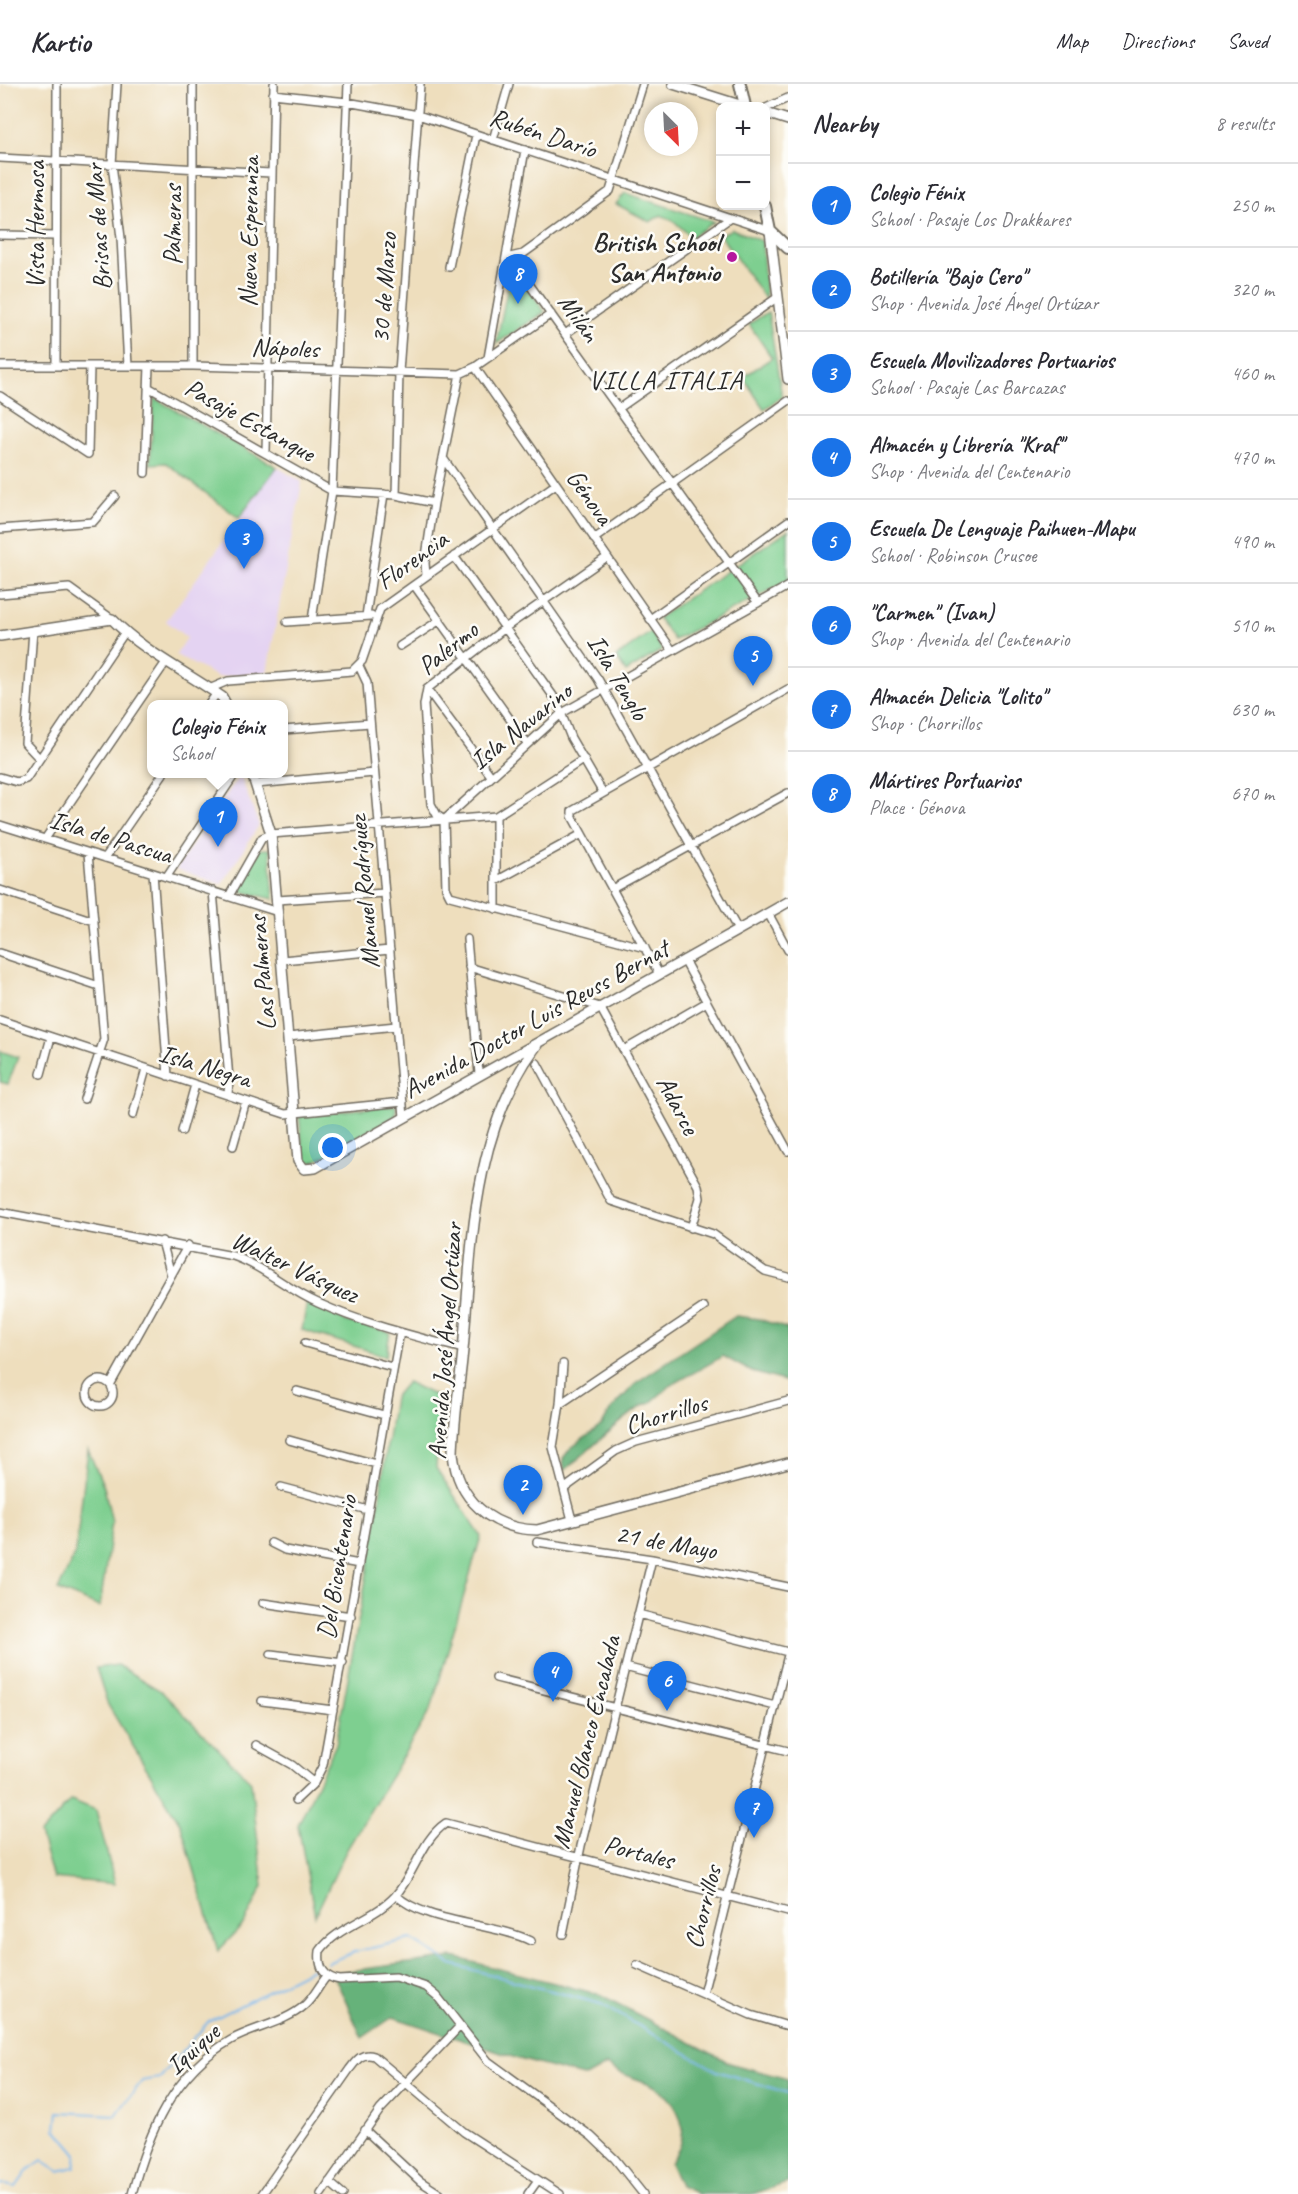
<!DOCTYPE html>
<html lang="en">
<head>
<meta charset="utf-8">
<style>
  body { margin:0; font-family:Caveat,sans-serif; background:#f7f7f7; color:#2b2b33 }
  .controls { position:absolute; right:18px; top:18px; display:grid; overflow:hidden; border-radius:12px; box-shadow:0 3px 9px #0003 }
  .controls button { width:54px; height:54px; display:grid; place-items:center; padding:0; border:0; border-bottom:2px solid #e1e1e2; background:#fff; color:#2b2b33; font:30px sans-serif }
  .compass { position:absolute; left:644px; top:18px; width:54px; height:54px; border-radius:50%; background:#fff; box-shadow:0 3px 9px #0003; rotate:156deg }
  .you { position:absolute; left:333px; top:1064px; width:21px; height:21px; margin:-15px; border:4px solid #fff; border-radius:50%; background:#1a73e8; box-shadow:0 0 0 9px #1a73e833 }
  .badge { display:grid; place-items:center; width:39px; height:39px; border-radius:50%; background:#1a73e8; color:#fff; font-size:20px; font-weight:700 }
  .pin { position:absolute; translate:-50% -50px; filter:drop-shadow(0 2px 3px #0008) }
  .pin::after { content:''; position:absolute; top:32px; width:21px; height:18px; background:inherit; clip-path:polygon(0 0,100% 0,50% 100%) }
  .popup { position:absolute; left:147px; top:616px; width:141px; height:78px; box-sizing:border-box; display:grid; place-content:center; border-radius:12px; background:#fff; filter:drop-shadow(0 2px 4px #0005); font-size:20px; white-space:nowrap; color:#7c7c81 }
  .popup b { font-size:22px; color:#2b2b33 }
  .popup::after { content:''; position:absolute; left:50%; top:100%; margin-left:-12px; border:12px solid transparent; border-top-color:#fff }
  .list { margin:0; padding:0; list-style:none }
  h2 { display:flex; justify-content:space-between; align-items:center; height:78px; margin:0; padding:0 24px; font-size:26px }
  h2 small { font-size:20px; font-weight:400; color:#7c7c81 }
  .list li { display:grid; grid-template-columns:39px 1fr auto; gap:18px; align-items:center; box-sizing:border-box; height:84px; padding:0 24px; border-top:2px solid #e1e1e2 }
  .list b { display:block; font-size:22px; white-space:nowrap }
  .list p { margin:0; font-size:20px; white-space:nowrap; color:#7c7c81 }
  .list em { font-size:20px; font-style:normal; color:#7c7c81 }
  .map { position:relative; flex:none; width:788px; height:2110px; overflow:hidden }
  header { display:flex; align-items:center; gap:36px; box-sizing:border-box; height:84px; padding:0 30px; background:#fff; border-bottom:2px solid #e1e1e2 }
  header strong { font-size:28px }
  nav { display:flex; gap:33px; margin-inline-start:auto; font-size:21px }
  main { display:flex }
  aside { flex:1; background:#fff }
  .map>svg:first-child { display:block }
  .built { fill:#e4d3f2 }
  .green { fill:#7ecf90; stroke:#547d5e; stroke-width:1.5 }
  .forest { fill:#66b27a; stroke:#486e52; stroke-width:1.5 }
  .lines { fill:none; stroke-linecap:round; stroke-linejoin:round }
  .stream { stroke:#78b6eb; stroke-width:2 }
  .minor-casing { stroke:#6f6a5e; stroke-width:10 }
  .tertiary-casing { stroke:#6f6a5e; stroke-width:12 }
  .secondary-casing { stroke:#6f6a5e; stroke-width:14 }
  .minor { stroke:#fff; stroke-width:7 }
  .tertiary { stroke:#fff; stroke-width:9 }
  .secondary { stroke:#fff; stroke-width:10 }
  .poi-dot { fill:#b5179e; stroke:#fdfcf7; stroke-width:2 }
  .labels { text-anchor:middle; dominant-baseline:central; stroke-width:5; stroke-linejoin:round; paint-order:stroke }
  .street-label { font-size:26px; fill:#2b2b2b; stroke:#fdfcf7 }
  .poi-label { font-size:26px; font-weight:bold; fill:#2b2b2b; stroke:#fdfcf7; text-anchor:end }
  .neighbourhood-label { font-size:27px; letter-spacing:1.5px; fill:#2b2b2b; stroke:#fdfcf7 }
</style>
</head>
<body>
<header>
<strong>Kartio</strong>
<nav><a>Map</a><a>Directions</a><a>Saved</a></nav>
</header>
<main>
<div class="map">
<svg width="788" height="2110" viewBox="0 0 788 2110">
  <rect width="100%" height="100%" fill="#fdfcf7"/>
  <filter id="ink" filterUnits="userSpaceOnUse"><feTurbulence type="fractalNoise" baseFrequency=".0167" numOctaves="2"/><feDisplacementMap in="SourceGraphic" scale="12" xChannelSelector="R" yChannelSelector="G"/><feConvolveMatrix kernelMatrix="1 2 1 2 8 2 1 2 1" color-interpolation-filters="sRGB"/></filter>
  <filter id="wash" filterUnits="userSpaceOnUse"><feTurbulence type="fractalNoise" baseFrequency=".008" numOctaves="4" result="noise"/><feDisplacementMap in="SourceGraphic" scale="24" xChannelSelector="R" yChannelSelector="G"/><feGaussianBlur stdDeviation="1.35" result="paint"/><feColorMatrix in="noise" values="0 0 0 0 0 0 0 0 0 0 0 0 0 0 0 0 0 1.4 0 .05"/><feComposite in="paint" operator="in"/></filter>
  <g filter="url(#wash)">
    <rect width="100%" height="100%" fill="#eedebd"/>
    <path class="built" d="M277 383 302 398 267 588 218 593 176 571 187 554 166 537Z
      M240 691 259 741 222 800 176 785Z"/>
    <path class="green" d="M625 109 714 138 691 153 675 138 661 131 650 138 616 120Z
      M732 145 762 157 766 216 720 151Z
      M512 183 545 228 496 260Z
      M768 228 782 313 764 325 743 293 772 274 749 240Z
      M154 314 277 383 239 434 166 379 150 380Z
      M788 446V497L674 556 658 534Z
      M651 548 662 566 626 588 616 573Z
      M260 765H270L274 815 235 806Z
      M0 967 18 973 8 1000 0 998Z
      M396 1021V1032L314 1078H304L299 1032Z
      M307 1218 345 1237 390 1248 386 1272 302 1246Z
      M407 1298 440 1314 436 1384 481 1452 431 1625 346 1767 315 1832 298 1741 336 1660 375 1446 394 1313Z
      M88 1366 104 1403 112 1438 100 1523 58 1506 75 1470Z
      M117 1581 161 1607 251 1698 263 1802 244 1840 218 1867 181 1741 108 1621 96 1584Z
      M71 1716 96 1726 115 1800 53 1794 40 1750Z"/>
    <path class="forest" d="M736 1232 759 1235 788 1245V1298L752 1288 723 1272 670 1302 649 1320H645C616 1339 591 1365 564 1387L563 1374 571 1364 602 1341 610 1327 637 1298Z
      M453 1873 601 1911 732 1980 788 1995V2099L752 2110H698L680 2102 670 2079C674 2072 680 2066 681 2058 687 2038 673 2012 654 2002 638 1994 624 1993 607 1981L586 1993 519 1975 393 1933 362 1954 333 1889Z"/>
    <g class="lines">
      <path class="stream" d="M327 1879 354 1868 411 1855 451 1880 601 1920 717 1987 788 2009
        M0 2100 16 2103 28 2086 42 2076 59 2087 75 2083 77 2070 56 2045 58 2028 116 2031 142 1997 160 1994 208 1938 314 1884"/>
    </g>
  </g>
  <g filter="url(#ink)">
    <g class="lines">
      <defs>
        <path id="minor" d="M117 0 112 80 121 154 128 282
          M273 10 347 18 418 31 770 147
          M766 24 788 14
          M493 56 509 0
          M0 74 271 89
          M0 151 55 152
          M506 174 519 186 758 519
          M506 174 523 170 610 107 643 0
          M449 183 476 51
          M565 250 729 135
          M488 274 525 66
          M0 282H193L460 290 475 283 551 230
          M56 282 57 0
          M193 282V0
          M475 283 672 566
          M148 303 332 407 396 411 434 419
          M0 312 88 370
          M618 325 778 213
          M266 368 274 0
          M88 370 90 282
          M443 374 598 595 738 846
          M145 389 149 282
          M396 411 399 288 420 0
          M0 445 93 438 115 412
          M594 455 788 317
          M454 472 556 616 571 654 603 709
          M426 491 425 479 434 419 460 290
          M414 501 527 659
          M0 510 69 504 112 535
          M366 532 384 410
          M650 535 788 437
          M312 536 332 407 348 0
          M287 538 371 532
          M33 546 25 659 39 674
          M400 562 440 536
          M359 582 367 599 404 1033
          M209 605 228 597 352 587 362 577 380 525 556 400
          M427 605 491 692
          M209 620 217 609
          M284 646 370 639
          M0 693 17 698 26 695 125 548
          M256 700 374 689
          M496 732V825
          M444 736 562 629 788 502
          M444 736 437 731 431 720 424 621 427 605 505 544 607 473
          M444 736 446 804 450 812 645 864
          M0 741 278 828
          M45 755 166 578
          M105 774 163 690
          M153 789 168 992
          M167 792 235 690
          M496 797 582 750
          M612 805 788 709
          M0 806 94 837
          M213 807 229 995 228 1011
          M229 812 262 754 271 750 496 732 584 675
          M277 816 385 809
          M768 829 788 866
          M467 855 479 990
          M0 869 99 902
          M282 876 390 866
          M684 876 788 1067
          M469 883 600 923 698 1102 700 1114 691 1144
          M659 890 572 732V727L788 605
          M0 936 285 1030 403 1018
          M288 953 396 942
          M624 966 707 918
          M537 979 611 1117 713 1150 765 1187 788 1193
          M41 990 51 953
          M84 1015 104 955 88 769
          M133 1031 146 985
          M182 1047 195 1001
          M233 1062 246 1017
          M0 1128 233 1172C265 1183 288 1206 318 1219 364 1240 414 1252 463 1265
          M162 1157 171 1191
          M305 1259 392 1283
          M87 1309a13 13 0 1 1 26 0a13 13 0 1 1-26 0Z
          M110 1301 188 1161
          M297 1307 384 1331
          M560 1320 563 1280
          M289 1356 376 1380
          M281 1403 368 1426
          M565 1404 616 1367 636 1358 788 1317
          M572 1436 553 1363 560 1320 704 1223
          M537 1458 652 1475 788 1503
          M271 1459 285 1466 359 1480
          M263 1519 351 1532
          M638 1530 788 1568
          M271 1570 343 1579
          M625 1583 775 1622
          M496 1594 788 1667
          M262 1617 333 1626
          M256 1661 292 1681 314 1699
          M296 1716 314 1699 323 1681 400 1248
          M396 1811C424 1839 495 1839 531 1857
          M563 1850 581 1762 652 1475
          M637 1881 751 1931 788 1942
          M703 1910 788 1571
          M365 2046 420 2097 440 2110
          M329 2098 343 2110
          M132 2110C148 2049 173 1989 231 1956 254 1943 285 1939 305 1921 314 1913 319 1901 327 1892
          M262 2110 349 1986C356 1977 361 1968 374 1972L464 2048 560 2110
          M321 2110 380 2026 460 1942
          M528 2110 538 2096
          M643 2110 615 2075 591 2052 488 1977 437 1912 426 1903 396 1893 340 1896C324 1894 318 1883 320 1867 336 1843 374 1835 395 1812 415 1790 421 1756 446 1739L788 1828"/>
        <path id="tertiary" d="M673 0 743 22
          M766 29 788 36
          M770 147 788 295
          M0 552 112 535C144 568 185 587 222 613L226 620
          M252 690 271 750 298 1077 304 1085 315 1084 788 818
          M537 961C474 1046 472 1154 464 1255 461 1293 454 1331 453 1369 457 1415 491 1445 537 1446L788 1379"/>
        <path id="secondary" d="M740 0 745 22
          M765 122 770 147 788 164"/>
      </defs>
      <use href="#minor" class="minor-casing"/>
      <use href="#tertiary" class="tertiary-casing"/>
      <use href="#secondary" class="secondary-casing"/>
      <use href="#minor" class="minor"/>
      <use href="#tertiary" class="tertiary"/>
      <use href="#secondary" class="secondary"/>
    </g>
  </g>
  <circle class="poi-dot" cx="732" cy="173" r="6"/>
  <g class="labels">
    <g class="street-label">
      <text transform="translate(543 49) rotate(18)">Rubén Darío</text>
      <text transform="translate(35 141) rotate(-90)">Vista Hermosa</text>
      <text transform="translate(172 141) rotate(-90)">Palmeras</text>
      <text transform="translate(98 143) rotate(-94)">Brisas de Mar</text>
      <text transform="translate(249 148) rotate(-89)">Nueva Esperanza</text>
      <text transform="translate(384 204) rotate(-86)">30 de Marzo</text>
      <text transform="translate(579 234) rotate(55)">Milán</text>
      <text transform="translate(285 264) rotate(2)">Nápoles</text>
      <text transform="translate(250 336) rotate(29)">Pasaje Estanque</text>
      <text transform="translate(590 413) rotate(55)">Génova</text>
      <text transform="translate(412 476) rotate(-36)">Florencia</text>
      <text transform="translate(448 564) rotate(-39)">Palermo</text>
      <text transform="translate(618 593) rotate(59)">Isla Tenglo</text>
      <text transform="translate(521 642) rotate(-39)">Isla Navarino</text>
      <text transform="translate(111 753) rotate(17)">Isla de Pascua</text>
      <text transform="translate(364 808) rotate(-95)">Manuel Rodríguez</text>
      <text transform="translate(262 889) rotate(-95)">Las Palmeras</text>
      <text transform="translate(536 935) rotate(-29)">Avenida Doctor Luis Reuss Bernat</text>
      <text transform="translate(205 982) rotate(17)">Isla Negra</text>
      <text transform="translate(678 1021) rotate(62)">Adarce</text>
      <text transform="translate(295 1183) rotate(25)">Walter Vásquez</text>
      <text transform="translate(445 1257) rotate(-86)">Avenida José Ángel Ortúzar</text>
      <text transform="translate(666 1330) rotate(-17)">Chorrillos</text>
      <text transform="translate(666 1458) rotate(10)">21 de Mayo</text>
      <text transform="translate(337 1483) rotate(-81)">Del Bicentenario</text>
      <text transform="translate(586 1658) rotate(-76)">Manuel Blanco Encalada</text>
      <text transform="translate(639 1768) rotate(14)">Portales</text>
      <text transform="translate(703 1823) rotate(-76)">Chorrillos</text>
      <text transform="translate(193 1965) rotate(-42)">Iquique</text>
    </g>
    <g class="poi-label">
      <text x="720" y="158">British School<tspan x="720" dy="30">San Antonio</tspan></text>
    </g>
    <g class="neighbourhood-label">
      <text x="666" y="296">VILLA ITALIA</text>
    </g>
  </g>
</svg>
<div class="controls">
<button>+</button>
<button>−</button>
</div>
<svg class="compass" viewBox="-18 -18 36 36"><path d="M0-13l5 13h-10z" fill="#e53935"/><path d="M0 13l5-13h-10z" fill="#7c7c81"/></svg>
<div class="you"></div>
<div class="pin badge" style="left:218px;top:763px">1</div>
<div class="popup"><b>Colegio Fénix</b>School</div>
<div class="pin badge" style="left:523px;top:1431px">2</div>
<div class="pin badge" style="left:244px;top:485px">3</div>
<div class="pin badge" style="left:553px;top:1618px">4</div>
<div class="pin badge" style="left:753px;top:602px">5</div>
<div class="pin badge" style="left:667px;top:1627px">6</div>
<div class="pin badge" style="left:754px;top:1754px">7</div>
<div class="pin badge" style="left:518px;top:220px">8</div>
</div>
<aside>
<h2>Nearby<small>8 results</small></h2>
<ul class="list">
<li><span class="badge">1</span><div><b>Colegio Fénix</b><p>School · Pasaje Los Drakkares</p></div><em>250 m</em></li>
<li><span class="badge">2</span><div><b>Botillería &quot;Bajo Cero&quot;</b><p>Shop · Avenida José Ángel Ortúzar</p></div><em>320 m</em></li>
<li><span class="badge">3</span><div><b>Escuela Movilizadores Portuarios</b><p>School · Pasaje Las Barcazas</p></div><em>460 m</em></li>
<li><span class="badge">4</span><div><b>Almacén y Librería &quot;Kraf&quot;</b><p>Shop · Avenida del Centenario</p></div><em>470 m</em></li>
<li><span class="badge">5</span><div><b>Escuela De Lenguaje Paihuen-Mapu</b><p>School · Robinson Crusoe</p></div><em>490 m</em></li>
<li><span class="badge">6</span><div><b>&quot;Carmen&quot; (Ivan)</b><p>Shop · Avenida del Centenario</p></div><em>510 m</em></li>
<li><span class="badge">7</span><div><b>Almacén Delicia &quot;Lolito&quot;</b><p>Shop · Chorrillos</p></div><em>630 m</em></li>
<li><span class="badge">8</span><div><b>Mártires Portuarios</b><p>Place · Génova</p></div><em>670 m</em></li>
</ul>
</aside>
</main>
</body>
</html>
